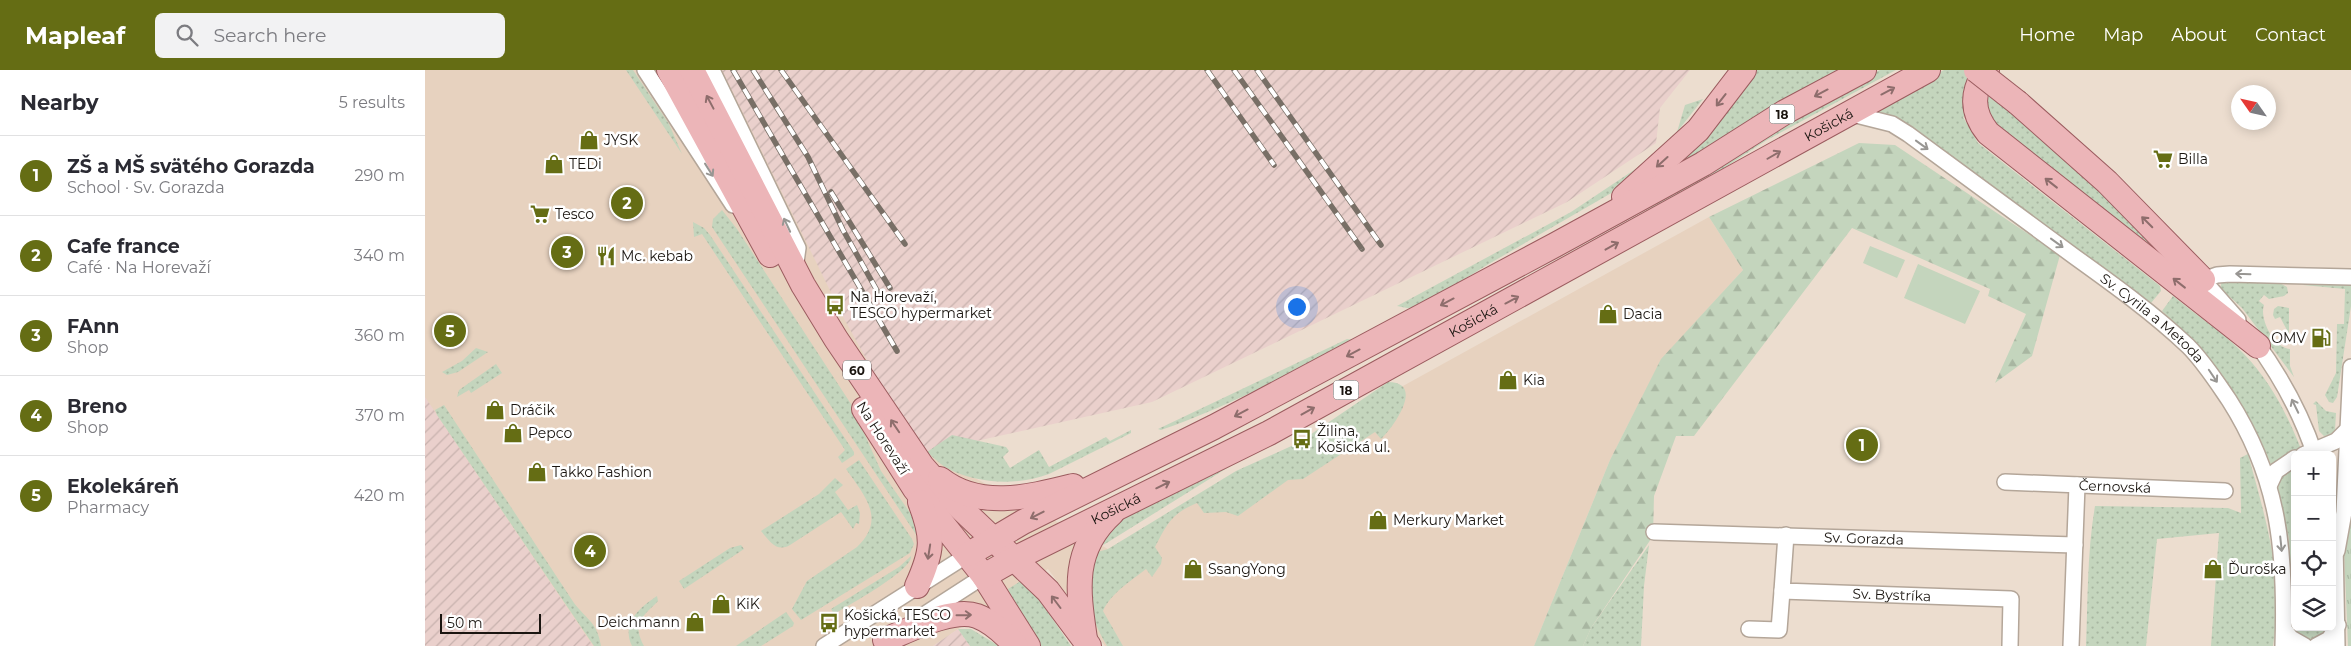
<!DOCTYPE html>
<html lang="en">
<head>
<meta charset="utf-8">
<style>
  body { margin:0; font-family:Montserrat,sans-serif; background:#f2f2f3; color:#2b2b33 }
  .controls { position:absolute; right:15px; bottom:15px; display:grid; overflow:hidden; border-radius:8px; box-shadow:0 2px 12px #0003 }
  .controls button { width:45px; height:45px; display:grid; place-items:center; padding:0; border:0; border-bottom:1px solid #e1e1e2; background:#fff; color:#2b2b33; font:25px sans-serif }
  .compass { position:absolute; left:1806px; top:15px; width:45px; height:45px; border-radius:50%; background:#fff; box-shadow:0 2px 12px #0003; rotate:304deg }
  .scale { position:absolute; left:15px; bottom:12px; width:101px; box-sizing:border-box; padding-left:5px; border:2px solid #1a1510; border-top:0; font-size:14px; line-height:18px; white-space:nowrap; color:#1a1510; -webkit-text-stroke:4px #fff; paint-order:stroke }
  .you { position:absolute; left:871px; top:236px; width:18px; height:18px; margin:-12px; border:4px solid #fff; border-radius:50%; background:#1a73e8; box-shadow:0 0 0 8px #1a73e833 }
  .badge { display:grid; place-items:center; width:32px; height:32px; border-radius:50%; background:#656d14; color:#fff; font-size:16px; font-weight:700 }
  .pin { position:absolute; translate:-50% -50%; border:2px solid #fff; box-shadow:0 1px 5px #0006 }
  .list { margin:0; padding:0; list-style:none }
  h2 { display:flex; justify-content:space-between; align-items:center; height:65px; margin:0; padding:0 20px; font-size:21px }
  h2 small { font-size:16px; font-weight:400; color:#7c7c81 }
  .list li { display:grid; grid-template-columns:32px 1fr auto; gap:15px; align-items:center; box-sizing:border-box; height:80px; padding:0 20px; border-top:1px solid #e1e1e2 }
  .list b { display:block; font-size:19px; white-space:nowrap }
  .list p { margin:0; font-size:16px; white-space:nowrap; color:#7c7c81 }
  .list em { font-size:16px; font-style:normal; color:#7c7c81 }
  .icon { flex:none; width:28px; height:28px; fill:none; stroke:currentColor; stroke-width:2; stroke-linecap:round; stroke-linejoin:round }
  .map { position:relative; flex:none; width:1926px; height:576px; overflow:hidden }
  header { display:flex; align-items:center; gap:30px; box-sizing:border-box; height:70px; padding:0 25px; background:#656d14; color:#fff }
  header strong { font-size:24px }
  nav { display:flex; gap:28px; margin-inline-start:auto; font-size:18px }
  .search { width:350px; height:45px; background:#f2f2f3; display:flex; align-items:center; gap:12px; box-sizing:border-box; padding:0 18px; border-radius:8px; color:#7c7c81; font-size:19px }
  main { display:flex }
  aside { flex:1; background:#fff }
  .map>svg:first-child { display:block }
  .built { fill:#e7d2bf }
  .industrial { fill:url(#industrial-furrows) }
  .grass { fill:url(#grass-dots) }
  .forest { fill:url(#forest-firs) }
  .park { fill:url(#park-tufts) }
  .pitch { fill:#c4d5bd }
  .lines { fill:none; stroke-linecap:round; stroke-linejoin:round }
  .street-casing { stroke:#b4a699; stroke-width:18 }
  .primary-casing { stroke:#9b5c5f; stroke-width:26 }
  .street { stroke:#fff; stroke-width:15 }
  .primary { stroke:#ecb5b8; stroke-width:24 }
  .rail-casing { stroke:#786f66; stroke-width:5.5 }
  .rail { stroke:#fff; stroke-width:4; stroke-dasharray:11; stroke-linecap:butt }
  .primary-bridge-casing { stroke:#9b5c5f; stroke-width:26; stroke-linecap:butt }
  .primary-bridge { stroke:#ecb5b8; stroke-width:24 }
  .oneway { stroke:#8e6d6c }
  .oneway2 { stroke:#989693 }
  .labels { text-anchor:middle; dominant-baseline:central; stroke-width:5; stroke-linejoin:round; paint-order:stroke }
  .shield { fill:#fff; stroke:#5f5b58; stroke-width:1 }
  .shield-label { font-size:12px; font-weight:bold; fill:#1a1510 }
  .street-label { font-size:14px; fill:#1a1510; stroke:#fff }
  .poi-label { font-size:14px; fill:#1a1510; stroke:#fff; text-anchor:start }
</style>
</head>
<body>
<header>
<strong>Mapleaf</strong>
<div class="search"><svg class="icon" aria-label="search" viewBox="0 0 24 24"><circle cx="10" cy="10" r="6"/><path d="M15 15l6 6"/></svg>Search here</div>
<nav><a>Home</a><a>Map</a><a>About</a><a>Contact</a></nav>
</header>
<main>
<aside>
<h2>Nearby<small>5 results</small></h2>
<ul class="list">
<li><span class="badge">1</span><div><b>ZŠ a MŠ svätého Gorazda</b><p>School · Sv. Gorazda</p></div><em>290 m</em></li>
<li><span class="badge">2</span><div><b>Cafe france</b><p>Café · Na Horevaží</p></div><em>340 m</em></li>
<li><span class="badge">3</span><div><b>FAnn</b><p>Shop</p></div><em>360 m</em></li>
<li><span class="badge">4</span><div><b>Breno</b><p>Shop</p></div><em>370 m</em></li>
<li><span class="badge">5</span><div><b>Ekolekáreň</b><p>Pharmacy</p></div><em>420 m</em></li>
</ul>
</aside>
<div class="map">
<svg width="1926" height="576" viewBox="0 0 1926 576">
  <defs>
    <pattern id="industrial-furrows" width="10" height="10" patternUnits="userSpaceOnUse" patternTransform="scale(1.25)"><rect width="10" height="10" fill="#ead0cc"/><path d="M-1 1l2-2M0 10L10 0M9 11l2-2" fill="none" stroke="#c8b2ae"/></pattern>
    <pattern id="grass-dots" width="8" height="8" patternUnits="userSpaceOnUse" patternTransform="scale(1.25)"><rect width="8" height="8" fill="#c4d5bd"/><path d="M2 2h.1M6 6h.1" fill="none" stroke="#a8b6a1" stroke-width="1.8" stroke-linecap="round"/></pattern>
    <pattern id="forest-firs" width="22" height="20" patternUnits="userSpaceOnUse" patternTransform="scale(1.25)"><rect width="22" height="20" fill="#c4d5bd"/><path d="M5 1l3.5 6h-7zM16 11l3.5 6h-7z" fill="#a8b6a1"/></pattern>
    <pattern id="park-tufts" width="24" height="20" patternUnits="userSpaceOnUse" patternTransform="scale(1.25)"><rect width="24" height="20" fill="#c4d5bd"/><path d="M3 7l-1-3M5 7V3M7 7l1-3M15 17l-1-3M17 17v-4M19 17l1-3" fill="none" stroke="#a8b6a1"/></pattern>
  </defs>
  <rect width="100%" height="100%" fill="#ecddcf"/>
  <path class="built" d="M0 0H297L501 382 683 479 1284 147 1318 200 1236 290 1185 390 1109 576H680L623 499 508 576H168L0 328Z"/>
  <path class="industrial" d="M297 0H1265L1235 38 1231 73 1142 132 727 332 502 382 448 301 417 245Z
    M0 327 168 576H0Z
    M533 559 545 576H508Z"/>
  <path class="grass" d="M201 0H208L244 54 257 84Z
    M1329 0H1421L1241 105Z
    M1455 0H1471L1342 70 1224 147 1152 183V179L1219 142 1336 65Z
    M1519 0H1553L1543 44 1538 47 1553 73 1735 216 1736 221 1726 233 1485 57 1469 47 1445 40Z
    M1561 21 1673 116 1754 198 1749 204 1564 56Z
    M1278 29 1252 62 1260 35Z
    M1230 86 1202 114 1062 195 995 237 987 239 972 236 1146 142Z
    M297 140 312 159 426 334 456 401 488 447 496 472 287 157 288 149Z
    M268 152 279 158 285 165 429 382V385L417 393 413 387 420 380 277 164 269 167Z
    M1797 211 1853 212 1862 217 1863 223 1859 226 1844 229 1839 225 1834 231 1839 235C1834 249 1849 278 1865 279V296L1869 307 1817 238 1795 218Z
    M1879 214H1924L1926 216V236L1912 327 1908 333 1904 332 1900 325 1911 303 1912 254H1919L1920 219 1878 215Z
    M1748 226C1771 245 1799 263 1819 284 1846 312 1862 344 1876 379L1847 397C1823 335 1787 285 1737 241Z
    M1853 236 1864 238V267L1861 268 1859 264 1863 262 1855 247 1850 249 1848 245 1849 239Z
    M922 269 930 270 929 272C865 303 803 337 736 360L733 359Z
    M51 278 63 282 33 302 22 305 17 302 37 291Z
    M71 294 77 303 46 323 44 320 32 327 34 320Z
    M963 312C1001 312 968 358 956 369L950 362 878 409 863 410 813 446 801 442 779 443 772 433C747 443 742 454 730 477L737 488 736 494 727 507 721 499C706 511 686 523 678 541L698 576H682C659 536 664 526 669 483L683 479 811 401 873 373Z
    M1891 331 1901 341 1911 343 1910 360 1905 365 1899 366 1894 361 1891 335 1888 334Z
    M19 335 149 533C163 551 172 552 176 576H169L12 345 10 340Z
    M706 360V363L624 404C592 416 550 414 520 397 514 393 508 387 502 382L527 365 581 377 584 381 578 387 585 398 614 380 624 397 681 367 685 371Z
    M1823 384C1836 432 1851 481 1852 530 1853 545 1850 561 1848 576H1786L1794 463 1732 469 1721 576H1661C1663 529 1662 482 1670 436L1803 438 1816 443 1815 388Z
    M434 390 487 469 489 474 485 483 376 550 367 539 382 511 432 477C462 449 439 425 421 399Z
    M1870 394V557H1903L1902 564 1889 569H1881L1869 559 1867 553 1864 469 1853 418 1858 404Z
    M807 395 680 474 674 476C676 472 678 466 681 462 701 436 775 408 807 395Z
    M410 408 418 415 410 422 423 440 432 435 435 443 434 454 431 453 428 459 416 442 365 475C351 483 344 470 336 461L394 424Z
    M316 475 319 479 259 519 254 511 305 478Z
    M1224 475 1219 516 1216 576H1158L1166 558Z
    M486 486C488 500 422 536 409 544L406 539 474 497Z
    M596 511 614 529 646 576H613L584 528 583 519Z
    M232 526 233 531C218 547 206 552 219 576H207C196 553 214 538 232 526Z
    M361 542 369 553 368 556 336 576H311Z
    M533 559H546L574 576H545Z"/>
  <path class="forest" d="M1434 73 1470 75 1635 185 1607 286 1570 313 1601 244 1563 226 1565 219 1427 158 1269 366H1251L1229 426 1228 466 1166 558 1158 576H1109L1185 390 1236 289 1318 200 1284 147Z"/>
  <path class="park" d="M1926 395V576H1923L1919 479Z"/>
  <path class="pitch" d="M1445 176 1480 190 1472 208 1438 193Z
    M1493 194 1555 221 1540 254 1479 228Z"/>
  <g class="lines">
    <defs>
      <g id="street">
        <path d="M220 0 308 135"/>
        <path d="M287 0 373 178 370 199"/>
        <path id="s1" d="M1423 43 1467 54 1483 64C1539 105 1595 146 1650 187 1689 215 1728 243 1763 276 1779 292 1791 311 1804 330 1855 410 1861 483 1858 576"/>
        <path d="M1813 250 1778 210 1792 205 1805 204 1926 207"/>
        <path d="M1829 270C1855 305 1876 343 1890 385"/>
        <path d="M1878 385 1911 371 1921 361"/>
        <path id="s2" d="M1580 412 1800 421"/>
        <path d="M1844 416 1851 401 1870 388"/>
        <path id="s3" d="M1229 462 1650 475"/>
        <path id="s4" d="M1361 465 1357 521 1586 529 1585 576"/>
        <path d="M1910 473 1912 576"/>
        <path d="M1912 481 1919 442 1926 297"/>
        <path d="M494 548 559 506"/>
        <path d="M1324 559 1354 560 1357 521"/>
        <path d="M1859 559 1866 568 1880 576"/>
        <path d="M399 576 544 484"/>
        <path d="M1646 576 1652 415"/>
        <path d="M1891 576 1904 569 1913 555"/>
      </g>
      <g id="primary">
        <path d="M244 0 345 185"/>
        <path d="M267 0 378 215 411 269 497 396 526 429 623 521 664 576"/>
        <path d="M1562 0C1546 21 1546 42 1563 63L1833 276"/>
        <path d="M1593 33 1682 112 1778 210"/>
        <path d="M1199 127 1273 60 1319 0"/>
        <path d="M439 339 490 419 559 506 603 576"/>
        <path d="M515 409C554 440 604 427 648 416"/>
        <path d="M544 484 598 452 789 357 1130 175 1278 94 1360 42 1439 0"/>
        <path id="s5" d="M559 506 589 489 844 363 1503 0"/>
        <path d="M492 516C508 481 509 468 495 432"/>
        <path d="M660 569C653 521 646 480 687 443"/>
        <path d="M460 570C483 561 527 537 552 546 568 552 580 564 591 576"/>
      </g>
    </defs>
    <use href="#street" class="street-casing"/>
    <use href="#primary" class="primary-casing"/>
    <use href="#street" class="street"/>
    <use href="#primary" class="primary"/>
    <defs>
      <path id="rail" d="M308 0 472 281
        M328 0 383 87 418 160 454 224
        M356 0 480 174
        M782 0 849 95
        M809 0 937 179
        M832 0 956 175
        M406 122 465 218"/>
    </defs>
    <use href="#rail" class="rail-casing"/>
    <use href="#rail" class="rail"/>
    <defs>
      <path id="primary-bridge" d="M1551 0 1593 33"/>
    </defs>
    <use href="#primary-bridge" class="primary-bridge-casing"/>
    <use href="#primary-bridge" class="primary-bridge"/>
  </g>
  <defs><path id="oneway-shaft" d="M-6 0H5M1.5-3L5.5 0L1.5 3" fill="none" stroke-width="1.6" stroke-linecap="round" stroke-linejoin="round" transform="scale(1.25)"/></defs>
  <g class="oneway">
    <use href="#oneway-shaft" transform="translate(1463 21) rotate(-28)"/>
    <use href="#oneway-shaft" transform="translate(1396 23) rotate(152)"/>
    <use href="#oneway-shaft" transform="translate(1296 30) rotate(128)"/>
    <use href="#oneway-shaft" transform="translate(285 32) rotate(-118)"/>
    <use href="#oneway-shaft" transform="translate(1349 85) rotate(-30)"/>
    <use href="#oneway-shaft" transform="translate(1237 92) rotate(138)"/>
    <use href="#oneway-shaft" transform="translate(1626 113) rotate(-142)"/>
    <use href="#oneway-shaft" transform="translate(1722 152) rotate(-135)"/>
    <use href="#oneway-shaft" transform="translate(1187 176) rotate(-29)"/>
    <use href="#oneway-shaft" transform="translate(1754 213) rotate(-142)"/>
    <use href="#oneway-shaft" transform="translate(1087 230) rotate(-28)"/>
    <use href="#oneway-shaft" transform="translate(1022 232) rotate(152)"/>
    <use href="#oneway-shaft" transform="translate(928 283) rotate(152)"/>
    <use href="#oneway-shaft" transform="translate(883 341) rotate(-29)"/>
    <use href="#oneway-shaft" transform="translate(816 343) rotate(152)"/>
    <use href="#oneway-shaft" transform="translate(470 356) rotate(-124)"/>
    <use href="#oneway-shaft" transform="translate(738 415) rotate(-26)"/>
    <use href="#oneway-shaft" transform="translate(612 445) rotate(153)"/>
    <use href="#oneway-shaft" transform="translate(504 482) rotate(99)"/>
    <use href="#oneway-shaft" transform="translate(631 532) rotate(-127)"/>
    <use href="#oneway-shaft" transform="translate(539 545) rotate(-1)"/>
  </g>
  <g class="oneway2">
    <use href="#oneway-shaft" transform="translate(1497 75) rotate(36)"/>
    <use href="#oneway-shaft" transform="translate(284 100) rotate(58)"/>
    <use href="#oneway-shaft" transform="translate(362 155) rotate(-115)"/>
    <use href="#oneway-shaft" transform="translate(1632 173) rotate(36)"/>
    <use href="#oneway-shaft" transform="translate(1818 204) rotate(-178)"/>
    <use href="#oneway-shaft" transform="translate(1788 306) rotate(56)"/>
    <use href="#oneway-shaft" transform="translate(1870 336) rotate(-116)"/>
    <use href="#oneway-shaft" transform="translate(1856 474) rotate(84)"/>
  </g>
  <defs>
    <symbol id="shop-bare" viewBox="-9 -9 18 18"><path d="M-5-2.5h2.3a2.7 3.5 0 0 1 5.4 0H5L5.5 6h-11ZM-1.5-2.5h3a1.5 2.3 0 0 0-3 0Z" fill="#656d14" stroke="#fff" stroke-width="2.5" paint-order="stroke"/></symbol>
    <symbol id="supermarket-bare" viewBox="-9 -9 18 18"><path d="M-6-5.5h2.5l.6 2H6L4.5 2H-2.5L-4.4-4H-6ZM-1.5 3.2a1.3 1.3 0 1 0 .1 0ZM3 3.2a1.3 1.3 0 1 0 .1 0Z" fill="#656d14" stroke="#fff" stroke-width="2.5" paint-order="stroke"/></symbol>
    <symbol id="restaurant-bare" viewBox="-9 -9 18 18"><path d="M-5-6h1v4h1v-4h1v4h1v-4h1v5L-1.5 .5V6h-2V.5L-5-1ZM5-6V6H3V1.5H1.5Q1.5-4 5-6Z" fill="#656d14" stroke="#fff" stroke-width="2.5" paint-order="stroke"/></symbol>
    <symbol id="bus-bare" viewBox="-9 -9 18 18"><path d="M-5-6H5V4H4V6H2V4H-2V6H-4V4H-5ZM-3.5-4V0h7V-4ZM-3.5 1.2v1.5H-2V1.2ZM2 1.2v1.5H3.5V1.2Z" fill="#656d14" stroke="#fff" stroke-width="2.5" paint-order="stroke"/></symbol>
    <symbol id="fuel-bare" viewBox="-9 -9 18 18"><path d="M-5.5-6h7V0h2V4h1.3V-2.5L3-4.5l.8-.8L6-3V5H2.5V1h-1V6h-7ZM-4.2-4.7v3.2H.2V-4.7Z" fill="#656d14" stroke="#fff" stroke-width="2.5" paint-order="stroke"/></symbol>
  </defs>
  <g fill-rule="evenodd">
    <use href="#shop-bare" x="150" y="56" width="28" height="28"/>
    <use href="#supermarket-bare" x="1724" y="75" width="28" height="28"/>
    <use href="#shop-bare" x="115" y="80" width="28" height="28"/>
    <use href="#supermarket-bare" x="101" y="130" width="28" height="28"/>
    <use href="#restaurant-bare" x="167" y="172" width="28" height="28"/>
    <use href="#bus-bare" x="396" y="221" width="28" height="28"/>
    <use href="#shop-bare" x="1169" y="230" width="28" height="28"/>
    <use href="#fuel-bare" x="1882" y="254" width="28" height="28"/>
    <use href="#shop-bare" x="1069" y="296" width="28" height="28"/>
    <use href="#shop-bare" x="56" y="326" width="28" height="28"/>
    <use href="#shop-bare" x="74" y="349" width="28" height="28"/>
    <use href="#bus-bare" x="863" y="355" width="28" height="28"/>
    <use href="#shop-bare" x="98" y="388" width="28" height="28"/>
    <use href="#shop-bare" x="939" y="436" width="28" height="28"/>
    <use href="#shop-bare" x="754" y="485" width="28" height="28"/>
    <use href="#shop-bare" x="1774" y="485" width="28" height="28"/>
    <use href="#shop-bare" x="282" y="520" width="28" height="28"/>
    <use href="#shop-bare" x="256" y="538" width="28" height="28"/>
    <use href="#bus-bare" x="390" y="539" width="28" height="28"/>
  </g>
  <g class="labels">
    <g class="shield">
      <rect x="1344.5" y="34.5" width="25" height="19" rx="4"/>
      <rect x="418" y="290.5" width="28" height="19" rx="4"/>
      <rect x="908.5" y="310.5" width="25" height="19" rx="4"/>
    </g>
    <g class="shield-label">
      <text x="1357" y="44">18</text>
      <text x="432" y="300">60</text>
      <text x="921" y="320">18</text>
    </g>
    <g class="street-label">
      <text stroke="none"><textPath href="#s5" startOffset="958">Košická</textPath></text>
      <text stroke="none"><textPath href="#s1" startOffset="370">Sv. Cyrila a Metoda</textPath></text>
      <text stroke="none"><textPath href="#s5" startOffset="552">Košická</textPath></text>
      <text transform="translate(458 368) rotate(57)">Na Horevaží</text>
      <text stroke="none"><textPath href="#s2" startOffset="110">Černovská</textPath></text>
      <text stroke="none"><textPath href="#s5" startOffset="148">Košická</textPath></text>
      <text stroke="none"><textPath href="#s3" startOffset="210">Sv. Gorazda</textPath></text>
      <text stroke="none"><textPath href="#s4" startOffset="166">Sv. Bystríka</textPath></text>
    </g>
    <g class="poi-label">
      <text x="179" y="70">JYSK</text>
      <text x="1753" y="89">Billa</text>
      <text x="144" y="94">TEDi</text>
      <text x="130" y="144">Tesco</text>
      <text x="196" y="186">Mc. kebab</text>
      <text x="425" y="227">Na Horevaží,<tspan x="425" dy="16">TESCO hypermarket</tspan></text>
      <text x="1198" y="244">Dacia</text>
      <text x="1881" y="268" text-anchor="end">OMV</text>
      <text x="1098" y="310">Kia</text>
      <text x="85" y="340">Dráčik</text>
      <text x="892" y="361">Žilina,<tspan x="892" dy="16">Košická ul.</tspan></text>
      <text x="103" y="363">Pepco</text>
      <text x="127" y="402">Takko Fashion</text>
      <text x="968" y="450">Merkury Market</text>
      <text x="783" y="499">SsangYong</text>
      <text x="1803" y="499">Ďuroška</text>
      <text x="311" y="534">KiK</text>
      <text x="419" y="545">Košická, TESCO<tspan x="419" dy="16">hypermarket</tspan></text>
      <text x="255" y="552" text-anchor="end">Deichmann</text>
    </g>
  </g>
</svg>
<div class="controls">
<button>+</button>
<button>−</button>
<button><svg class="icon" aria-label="locate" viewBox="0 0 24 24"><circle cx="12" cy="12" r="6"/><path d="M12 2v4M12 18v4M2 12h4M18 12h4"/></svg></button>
<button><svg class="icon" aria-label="layers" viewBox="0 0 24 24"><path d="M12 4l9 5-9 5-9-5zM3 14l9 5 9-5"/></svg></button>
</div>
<svg class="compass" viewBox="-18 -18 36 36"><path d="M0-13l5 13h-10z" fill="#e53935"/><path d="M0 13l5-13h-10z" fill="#7c7c81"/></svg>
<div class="scale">50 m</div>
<div class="you"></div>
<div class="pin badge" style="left:1437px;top:375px">1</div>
<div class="pin badge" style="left:202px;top:133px">2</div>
<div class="pin badge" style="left:142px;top:182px">3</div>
<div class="pin badge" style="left:165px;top:481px">4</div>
<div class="pin badge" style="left:25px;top:261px">5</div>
</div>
</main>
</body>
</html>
